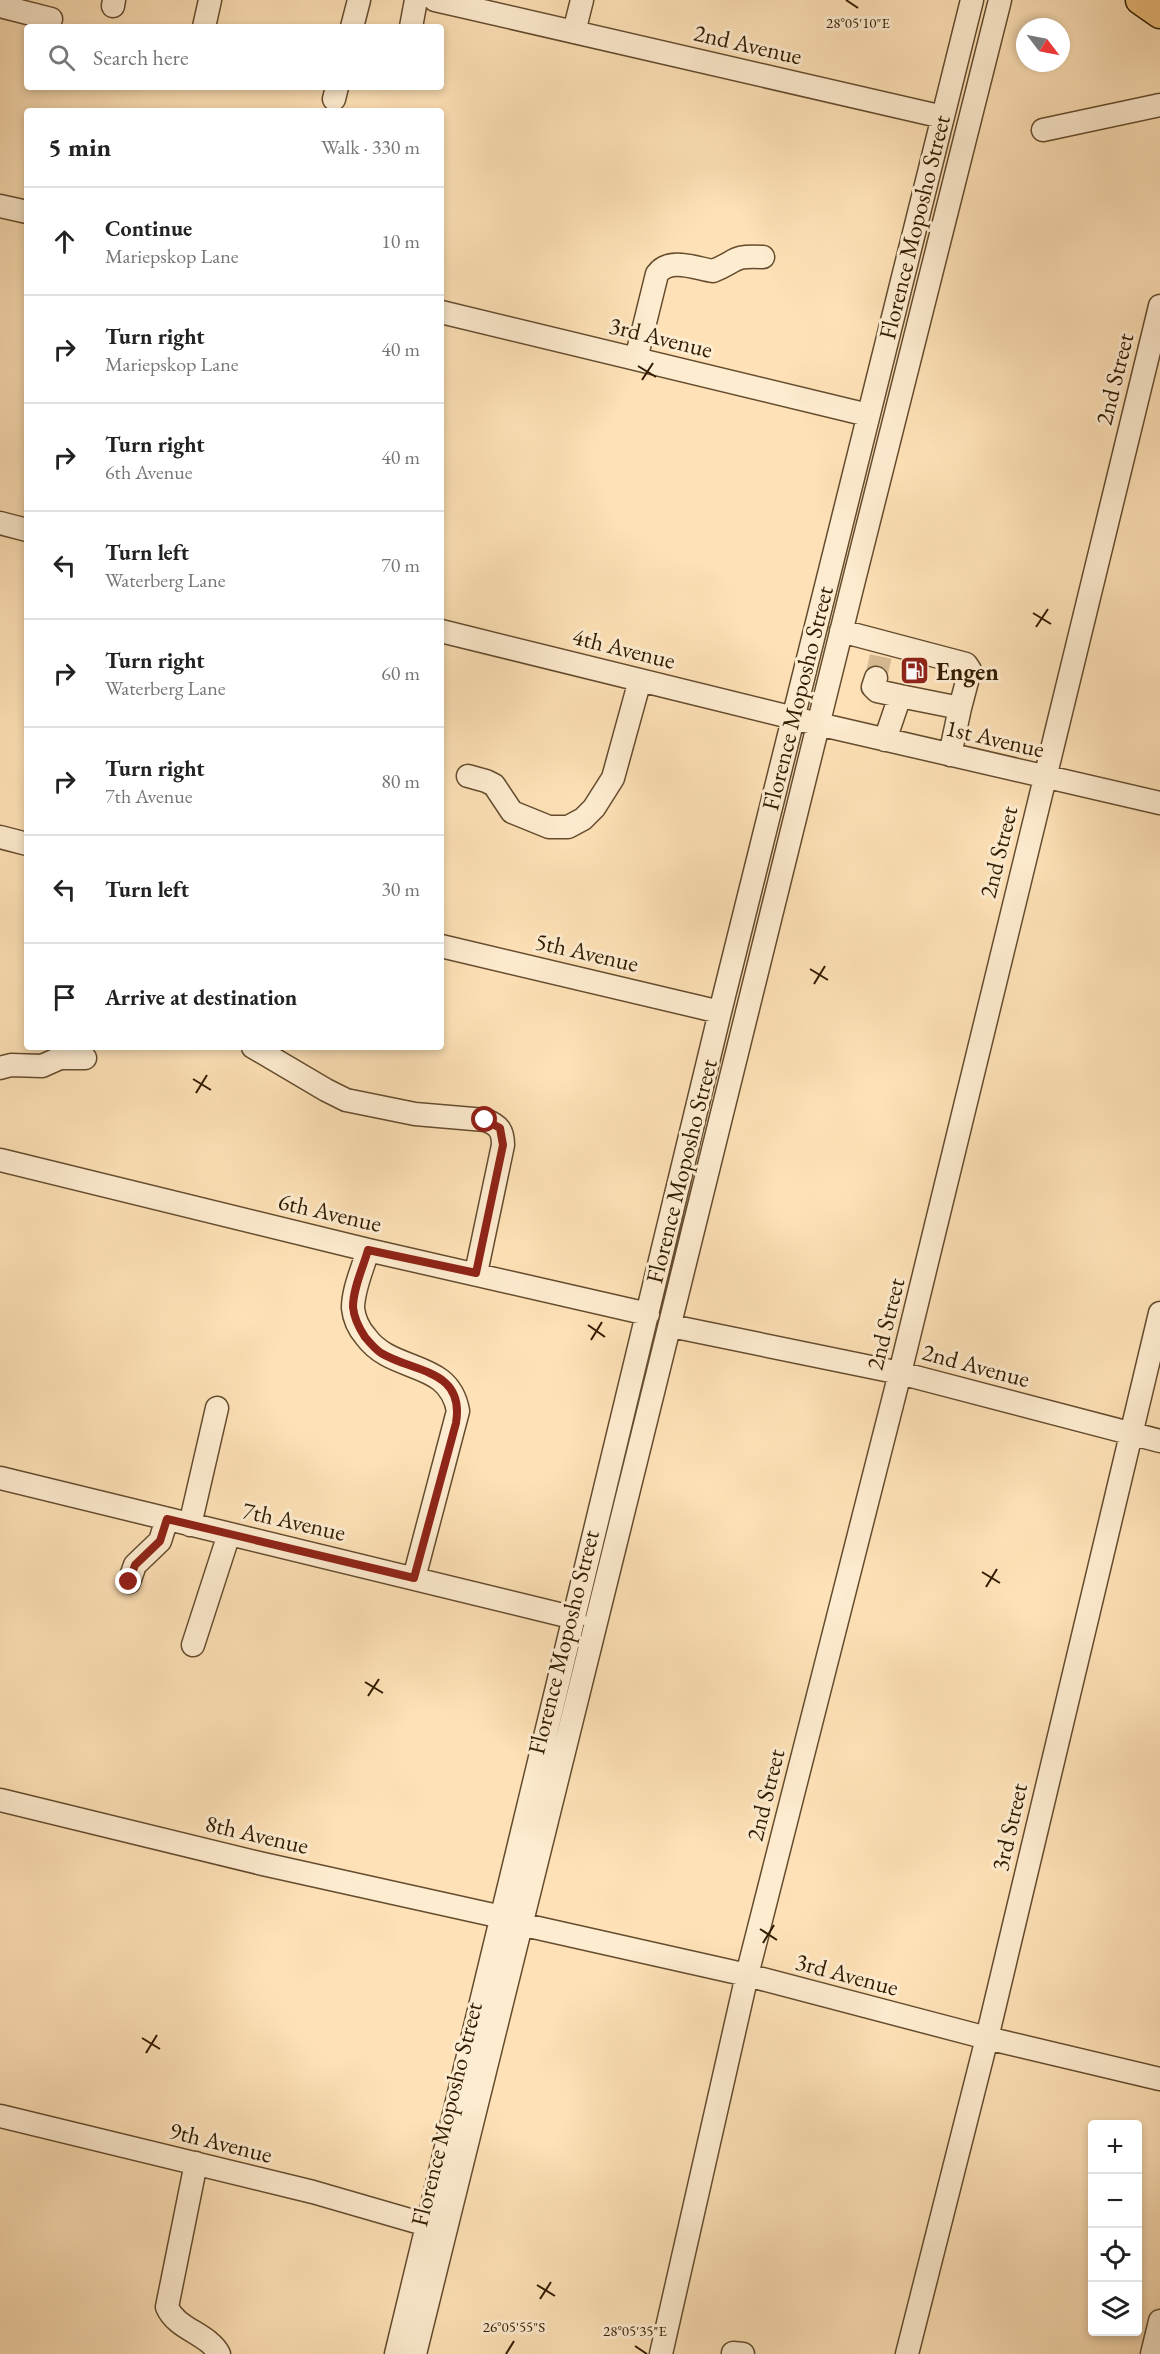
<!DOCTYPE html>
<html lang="en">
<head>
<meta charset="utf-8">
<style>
  body { margin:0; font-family:"EB Garamond",serif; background:#f6f6f6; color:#222 }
  .controls { position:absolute; right:18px; bottom:18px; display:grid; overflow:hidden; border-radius:6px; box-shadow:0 3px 9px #0003 }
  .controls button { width:54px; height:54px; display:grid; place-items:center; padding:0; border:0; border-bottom:2px solid #e0e0e0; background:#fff; color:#222; font:30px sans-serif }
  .compass { position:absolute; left:1016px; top:18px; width:54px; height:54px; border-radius:50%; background:#fff; box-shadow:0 3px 9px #0003; rotate:122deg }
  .stop { position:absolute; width:18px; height:18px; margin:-14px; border:4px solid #8f2418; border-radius:50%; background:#fff }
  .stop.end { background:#8f2418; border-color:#fff; box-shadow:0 2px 6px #0008 }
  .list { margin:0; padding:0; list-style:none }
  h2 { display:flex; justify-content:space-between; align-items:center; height:78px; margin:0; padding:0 24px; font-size:26px }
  h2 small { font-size:20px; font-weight:400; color:#767676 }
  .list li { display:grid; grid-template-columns:39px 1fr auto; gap:18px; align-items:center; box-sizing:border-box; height:108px; padding:0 24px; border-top:2px solid #e0e0e0 }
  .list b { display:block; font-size:22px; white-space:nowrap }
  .list p { margin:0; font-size:20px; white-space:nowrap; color:#767676 }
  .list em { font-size:20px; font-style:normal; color:#767676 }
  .icon { flex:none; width:33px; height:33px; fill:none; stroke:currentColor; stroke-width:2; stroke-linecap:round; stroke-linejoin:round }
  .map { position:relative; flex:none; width:1160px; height:2354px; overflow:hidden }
  .search { position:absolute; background:#fff; box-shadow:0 3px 9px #0003; left:24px; top:24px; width:420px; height:66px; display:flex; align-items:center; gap:15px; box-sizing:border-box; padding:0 21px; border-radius:6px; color:#767676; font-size:22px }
  .panel { position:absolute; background:#fff; box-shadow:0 3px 9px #0003; left:24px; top:108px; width:420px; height:942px; border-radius:6px }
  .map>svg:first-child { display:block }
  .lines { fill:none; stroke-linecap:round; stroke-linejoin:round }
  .minor-tunnel { stroke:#d5b992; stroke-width:22; stroke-dasharray:22 11; stroke-linecap:butt }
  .minor-casing { stroke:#644c2e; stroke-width:25 }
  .major-casing { stroke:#311b00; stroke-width:31 }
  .minor { stroke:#feecd0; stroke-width:22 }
  .major { stroke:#efc07b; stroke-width:28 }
  .route { stroke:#8f2418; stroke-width:8 }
  .ticks { fill:none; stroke:#311b00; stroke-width:2 }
  .labels { text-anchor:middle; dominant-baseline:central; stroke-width:6; stroke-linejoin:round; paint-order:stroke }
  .street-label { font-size:24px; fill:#311b00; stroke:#feecd0 }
  .poi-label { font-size:24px; font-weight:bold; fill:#311b00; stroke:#feecd0; text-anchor:start }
  .ticks-label { font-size:15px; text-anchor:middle; fill:#311b00; stroke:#feecd0; stroke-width:6; stroke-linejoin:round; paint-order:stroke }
</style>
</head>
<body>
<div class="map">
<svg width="1160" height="2354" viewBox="0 0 1160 2354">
  <rect width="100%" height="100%" fill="#fee1b6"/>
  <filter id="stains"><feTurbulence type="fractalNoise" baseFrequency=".00333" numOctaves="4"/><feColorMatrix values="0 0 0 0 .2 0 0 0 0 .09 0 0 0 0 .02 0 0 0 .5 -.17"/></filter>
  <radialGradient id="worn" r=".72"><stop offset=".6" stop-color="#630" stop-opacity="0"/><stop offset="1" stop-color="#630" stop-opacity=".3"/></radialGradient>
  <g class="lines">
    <path class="minor-tunnel" d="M876 678 881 655"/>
    <defs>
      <path id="minor" d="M435 0 943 117
        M0 6 51 19
        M113 6 114 0
        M204 27 210 0
        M352 27 359 0
        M411 27 416 0
        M574 32 582 0
        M334 99 337 87
        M1043 130 1160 105
        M0 206 27 212
        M441 312 868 415
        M636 359 657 274C669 257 695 268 713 271 738 261 732 255 763 257
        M0 523 27 530
        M441 631 818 724 1160 803
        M841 631 966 664 970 670 960 708
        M876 678 873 687 877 691 900 696
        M885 740 900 696 960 708 950 755
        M468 776 486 781 494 785 512 812 549 827H568L583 819 594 808 613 778 640 680
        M0 837 27 844
        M441 946 720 1012
        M253 1047 326 1090 346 1100 415 1114 485 1120C499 1125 503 1131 503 1145L476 1273
        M0 1068 11 1065 42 1066 60 1058H85
        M0 1160 368 1250 648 1314
        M368 1250C363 1268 353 1289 353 1308 354 1318 359 1329 366 1337 393 1374 449 1359 458 1411L414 1578
        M671 1326 900 1373 1160 1441
        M0 1478 575 1618
        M190 1525 217 1408
        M129 1582 135 1565 160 1541 167 1519
        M193 1645 229 1534
        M0 1800 263 1864 502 1917
        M520 1924 747 1975 987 2038 1160 2079
        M0 2116 313 2192 427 2225
        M196 2163 167 2307C177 2330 208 2333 219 2354
        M733 2353 743 2354
        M396 2354 720 1012 972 0
        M415 2354 853 584 1000 0
        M661 2354 747 1975 900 1373 1160 306
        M907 2354 987 2038 1160 1313
        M1152 2354 1160 2321"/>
      <path id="major" d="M1140 0 1160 14"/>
    </defs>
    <use href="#minor" class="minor-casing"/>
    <use href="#major" class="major-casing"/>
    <use href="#minor" class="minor"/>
    <use href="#major" class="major"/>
  </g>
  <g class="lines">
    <path class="route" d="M129 1582 135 1565 160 1541 167 1519 414 1578 456 1423C465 1369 414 1373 381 1353 375 1349 370 1343 365 1337 359 1328 354 1318 353 1307 353 1288 363 1268 368 1250L476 1273 503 1145 500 1128 485 1120"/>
  </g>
  <path class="ticks" d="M846 0 858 8M638 366 656 377M642 380 653 363M1033 613 1051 624M1036 627 1048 609M810 969 828 980M814 984 825 966M193 1079 211 1090M196 1093 207 1075M588 1325 605 1337M591 1340 602 1322M982 1572 1000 1583M986 1587 997 1569M365 1682 383 1693M368 1696 379 1679M760 1929 777 1940M763 1943 774 1925M142 2038 160 2049M146 2053 157 2035M537 2285 555 2296M540 2299 551 2282M635 2346 647 2354M506 2354 514 2341"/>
  <defs>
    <symbol id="fuel-square" viewBox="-11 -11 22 22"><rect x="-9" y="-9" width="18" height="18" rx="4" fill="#8f2418" stroke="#feecd0"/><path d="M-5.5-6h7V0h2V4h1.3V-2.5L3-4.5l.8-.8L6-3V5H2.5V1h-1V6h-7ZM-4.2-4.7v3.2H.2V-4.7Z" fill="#fff"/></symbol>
  </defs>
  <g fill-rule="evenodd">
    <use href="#fuel-square" x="898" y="654" width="33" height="33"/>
  </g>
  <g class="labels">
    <g class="street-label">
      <text transform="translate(748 44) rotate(13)">2nd Avenue</text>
      <text transform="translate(914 227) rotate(-76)">Florence Moposho Street</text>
      <text transform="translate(661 337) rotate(14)">3rd Avenue</text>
      <text transform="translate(1114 379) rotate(-76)">2nd Street</text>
      <text transform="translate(624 648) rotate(14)">4th Avenue</text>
      <text transform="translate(797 698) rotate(-76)">Florence Moposho Street</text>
      <text transform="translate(995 738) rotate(13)">1st Avenue</text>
      <text transform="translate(998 852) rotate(-76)">2nd Street</text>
      <text transform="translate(587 952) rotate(13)">5th Avenue</text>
      <text transform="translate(681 1171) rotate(-76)">Florence Moposho Street</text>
      <text transform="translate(330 1212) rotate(13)">6th Avenue</text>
      <text transform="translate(885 1324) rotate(-76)">2nd Street</text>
      <text transform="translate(976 1365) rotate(15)">2nd Avenue</text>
      <text transform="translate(294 1521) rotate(13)">7th Avenue</text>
      <text transform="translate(563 1642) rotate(-76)">Florence Moposho Street</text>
      <text transform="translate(765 1795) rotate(-76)">2nd Street</text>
      <text transform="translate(1009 1827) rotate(-77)">3rd Street</text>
      <text transform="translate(257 1834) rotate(13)">8th Avenue</text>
      <text transform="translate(847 1974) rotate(15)">3rd Avenue</text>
      <text transform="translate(446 2114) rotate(-76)">Florence Moposho Street</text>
      <text transform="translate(221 2142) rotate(14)">9th Avenue</text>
    </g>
    <g class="poi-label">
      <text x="936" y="671">Engen</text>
    </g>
  </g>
  <g class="ticks-label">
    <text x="858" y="28">28°05'10"E</text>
    <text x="514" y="2332">26°05'55"S</text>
    <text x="635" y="2336">28°05'35"E</text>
  </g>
  <rect width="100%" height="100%" filter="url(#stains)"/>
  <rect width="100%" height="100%" fill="url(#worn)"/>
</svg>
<div class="controls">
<button>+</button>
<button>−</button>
<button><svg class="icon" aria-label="locate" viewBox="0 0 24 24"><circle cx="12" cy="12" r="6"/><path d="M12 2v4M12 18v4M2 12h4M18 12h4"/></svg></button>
<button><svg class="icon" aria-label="layers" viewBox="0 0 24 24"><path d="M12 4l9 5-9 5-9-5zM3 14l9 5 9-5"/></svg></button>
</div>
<svg class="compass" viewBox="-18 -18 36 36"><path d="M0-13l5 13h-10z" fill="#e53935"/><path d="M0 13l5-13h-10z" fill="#767676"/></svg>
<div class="stop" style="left:485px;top:1120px"></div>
<div class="stop end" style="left:129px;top:1582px"></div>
<div class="search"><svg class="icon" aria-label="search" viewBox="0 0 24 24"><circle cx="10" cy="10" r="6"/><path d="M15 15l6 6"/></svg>Search here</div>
<section class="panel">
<h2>5 min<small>Walk · 330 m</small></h2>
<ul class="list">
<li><svg class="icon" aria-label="ahead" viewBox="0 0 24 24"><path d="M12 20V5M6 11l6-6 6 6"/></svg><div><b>Continue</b><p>Mariepskop Lane</p></div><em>10 m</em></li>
<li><svg class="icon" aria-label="right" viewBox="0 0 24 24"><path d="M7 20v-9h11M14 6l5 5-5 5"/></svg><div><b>Turn right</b><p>Mariepskop Lane</p></div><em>40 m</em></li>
<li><svg class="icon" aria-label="right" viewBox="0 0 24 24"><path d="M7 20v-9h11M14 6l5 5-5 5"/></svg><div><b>Turn right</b><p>6th Avenue</p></div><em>40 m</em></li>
<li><svg class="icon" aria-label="left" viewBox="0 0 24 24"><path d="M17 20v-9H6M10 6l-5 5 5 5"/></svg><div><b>Turn left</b><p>Waterberg Lane</p></div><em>70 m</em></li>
<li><svg class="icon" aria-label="right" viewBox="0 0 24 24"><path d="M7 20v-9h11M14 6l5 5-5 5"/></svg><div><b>Turn right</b><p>Waterberg Lane</p></div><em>60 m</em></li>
<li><svg class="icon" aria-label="right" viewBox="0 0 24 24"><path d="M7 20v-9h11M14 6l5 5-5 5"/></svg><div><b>Turn right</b><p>7th Avenue</p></div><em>80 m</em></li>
<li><svg class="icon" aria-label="left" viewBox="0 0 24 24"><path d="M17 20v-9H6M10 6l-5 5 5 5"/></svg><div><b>Turn left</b></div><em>30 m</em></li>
<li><svg class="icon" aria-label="arrive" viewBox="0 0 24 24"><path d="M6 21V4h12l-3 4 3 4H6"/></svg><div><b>Arrive at destination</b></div></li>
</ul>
</section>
</div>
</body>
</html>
